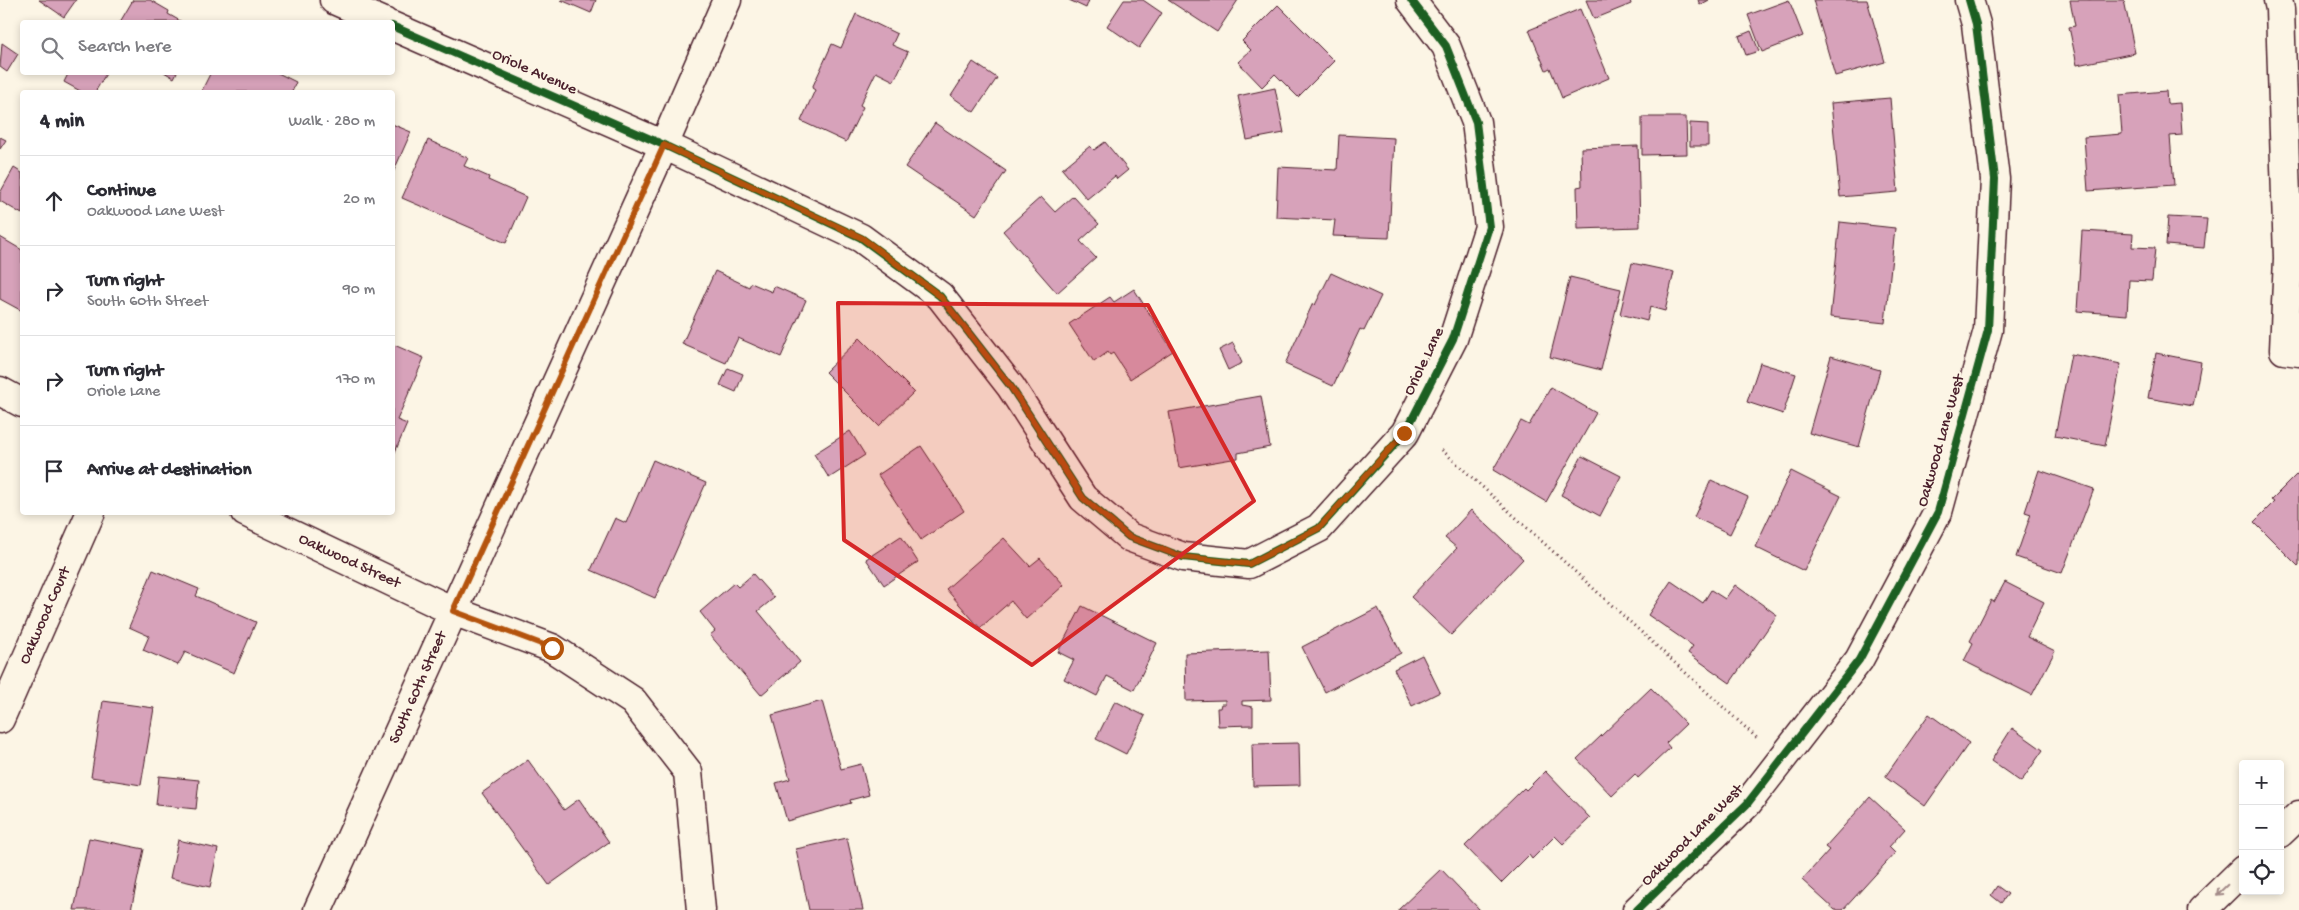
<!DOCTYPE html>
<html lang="en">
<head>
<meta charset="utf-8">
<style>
  body { margin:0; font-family:"Gochi Hand",sans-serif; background:#f7f7f7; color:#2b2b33 }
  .controls { position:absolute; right:15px; bottom:15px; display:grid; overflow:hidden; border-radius:5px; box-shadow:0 2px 8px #0003 }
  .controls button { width:45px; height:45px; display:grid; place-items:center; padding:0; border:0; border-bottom:1px solid #e1e1e2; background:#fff; color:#2b2b33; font:25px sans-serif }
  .stop { position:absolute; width:15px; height:15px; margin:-11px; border:4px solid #b45309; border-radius:50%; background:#fff }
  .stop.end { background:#b45309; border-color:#fff; box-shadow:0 1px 5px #0008 }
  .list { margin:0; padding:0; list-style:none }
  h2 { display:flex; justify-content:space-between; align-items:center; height:65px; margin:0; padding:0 20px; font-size:21px }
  h2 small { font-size:16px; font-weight:400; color:#7c7c81 }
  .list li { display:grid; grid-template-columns:32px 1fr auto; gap:15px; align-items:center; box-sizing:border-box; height:90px; padding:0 20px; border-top:1px solid #e1e1e2 }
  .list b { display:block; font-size:19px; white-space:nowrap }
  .list p { margin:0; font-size:16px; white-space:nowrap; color:#7c7c81 }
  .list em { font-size:16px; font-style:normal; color:#7c7c81 }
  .icon { flex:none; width:28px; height:28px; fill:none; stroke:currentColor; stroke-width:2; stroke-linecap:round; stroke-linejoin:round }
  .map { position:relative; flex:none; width:2299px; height:910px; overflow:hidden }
  .search { position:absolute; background:#fff; box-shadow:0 2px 8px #0003; left:20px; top:20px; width:375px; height:55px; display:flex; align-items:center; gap:12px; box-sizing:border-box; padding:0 18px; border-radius:5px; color:#7c7c81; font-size:19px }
  .panel { position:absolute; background:#fff; box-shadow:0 2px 8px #0003; left:20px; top:90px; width:375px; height:425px; border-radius:5px }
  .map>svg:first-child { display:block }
  .building { fill:#d7a2ba; stroke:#4a1f2b }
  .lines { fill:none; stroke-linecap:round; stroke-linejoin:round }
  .minor-casing { stroke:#4a1f2b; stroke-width:31 }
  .major-casing { stroke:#4a1f2b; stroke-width:31 }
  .path { stroke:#4a1f2b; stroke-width:3; stroke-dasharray:1 4; stroke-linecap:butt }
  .minor { stroke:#fcf5e5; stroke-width:28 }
  .major { stroke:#fcf5e5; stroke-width:28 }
  .cycleway-casing { stroke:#fcf5e5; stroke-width:11 }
  .cycleway { stroke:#1b5e20; stroke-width:8 }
  .oneway { stroke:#a38a88 }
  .route { stroke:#b45309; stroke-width:6 }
  .marked { fill:#d62828; fill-opacity:0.2; stroke:#d62828; stroke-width:4; stroke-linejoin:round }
  .labels { text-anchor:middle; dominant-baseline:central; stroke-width:4.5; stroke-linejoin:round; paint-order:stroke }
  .street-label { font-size:16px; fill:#4a1f2b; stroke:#fcf5e5 }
</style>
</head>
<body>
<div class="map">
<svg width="2299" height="910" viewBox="0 0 2299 910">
  <rect width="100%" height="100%" fill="#fcf5e5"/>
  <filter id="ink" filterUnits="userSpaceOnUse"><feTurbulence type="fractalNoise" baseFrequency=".02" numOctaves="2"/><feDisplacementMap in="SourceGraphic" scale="10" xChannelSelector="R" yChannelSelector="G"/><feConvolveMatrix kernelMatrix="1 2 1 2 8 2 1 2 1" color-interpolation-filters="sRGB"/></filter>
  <g filter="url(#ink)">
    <path class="building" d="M39 0H76L64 17Z
      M133 0H150L169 11 168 14 182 22H120Z
      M561 0H596L591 13Z
      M1069 0H1089L1086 8Z
      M1124 0H1143L1162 13 1139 48 1107 26Z
      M1168 0H1238L1217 32Z
      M1586 0H1630L1631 4 1594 19Z
      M1698 0H1709L1700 5Z
      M1789 0 1803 36 1762 52 1748 15Z
      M1813 0H1867L1885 62 1835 76Z
      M2070 0H2124L2135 53 2077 65 2069 27 2075 26Z
      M1278 5 1334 61 1298 97 1275 74 1262 87 1238 62 1251 50 1242 41Z
      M1580 9 1609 78 1562 98 1550 68 1546 70 1529 30Z
      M856 14 897 34 892 45 908 52 894 81 876 72 860 105 863 107 846 142 801 121 815 90 812 88 832 44 841 48Z
      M1751 31 1759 51 1746 55 1739 36Z
      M2 43 18 54 7 72 0 67Z
      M973 62 997 78 974 112 951 96Z
      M69 72H107L95 92H82L64 82Z
      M164 72H177L174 78Z
      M211 72H276L296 82 292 92H201Z
      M1275 88 1284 133 1247 140 1238 96Z
      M2166 91 2167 104 2180 103 2182 135 2170 136 2174 185 2088 191 2084 137 2122 134 2119 95Z
      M1890 98 1898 192 1840 197 1831 103Z
      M1642 117H1686L1687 154 1642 155Z
      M935 123 1006 171 976 215 905 167Z
      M1690 123 1708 124V146H1690Z
      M392 124 411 132 392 175Z
      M1339 135 1394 138 1389 238 1333 236 1335 220 1276 217 1278 167 1337 170Z
      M0 137 6 140 0 149Z
      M428 140 468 158 464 166 489 177 488 180 526 197 506 243 402 198Z
      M1105 142 1128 170 1117 179 1115 176 1087 199 1062 169 1090 146 1094 150Z
      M1638 146 1640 227 1578 229 1577 187 1582 186 1581 148Z
      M14 168 22 173V214L0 201V193Z
      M1073 196 1099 224 1080 241 1096 258 1057 293 1003 231 1041 197 1055 212Z
      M2168 217 2207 219 2204 248 2166 245Z
      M1840 222 1895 228 1885 323 1830 317Z
      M2082 231 2133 234 2132 247 2155 248 2152 281 2129 280 2127 315 2077 311Z
      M0 237 22 250V311L0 299Z
      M1632 263 1674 272 1665 311 1650 307 1647 321 1620 314Z
      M715 271 749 287 751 283 772 292 774 286 806 300 781 357 738 338 726 363 682 344Z
      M1331 273 1381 296 1364 331 1360 329 1333 386 1285 364 1313 303 1315 305Z
      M1570 277 1621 289 1601 370 1550 357Z
      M1134 289 1173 351 1130 379 1113 353 1110 355 1108 352 1094 362 1069 324 1110 297 1114 302Z
      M860 338 914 392 879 426 825 372Z
      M1233 343 1242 363 1228 370 1219 350Z
      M392 344 424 358 397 420 407 424 392 459Z
      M2156 353 2201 362 2193 406 2148 398Z
      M2071 354 2121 364 2105 446 2055 436Z
      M1831 356 1880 370 1859 447 1809 433Z
      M1760 363 1796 374 1783 414 1747 402Z
      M728 368 743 374 736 392 720 385Z
      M1551 387 1596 413 1546 502 1493 470 1521 421 1529 425Z
      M1261 396 1270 447 1238 453V458L1179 468 1169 412Z
      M850 431 865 455 829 478 814 454Z
      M921 446 964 511 921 540 878 475Z
      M1582 456 1621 476 1600 516 1561 495Z
      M653 460 706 483 655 598 591 570 615 518 626 523Z
      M2039 470 2094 489 2062 573 2016 557 2031 514 2025 512Z
      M1791 471 1841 496 1804 571 1755 547Z
      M2299 472V565L2298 566 2254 522 2274 502 2271 500Z
      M1711 480 1748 497 1730 534 1694 517Z
      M1471 510 1523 559 1451 635 1411 597 1457 548 1445 538Z
      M901 536 918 562 884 585 866 559Z
      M1004 538 1030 566 1040 558 1064 585 1026 619 1011 601 980 628 946 589Z
      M153 570 199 589 196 596 256 622 234 673 185 652 178 665 143 650 149 636 129 627Z
      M753 574 774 598 758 611 800 662 761 695 710 635 715 631 700 612 734 583 738 587Z
      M1671 581 1703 603 1711 590 1725 599 1735 585 1777 615 1730 683 1688 653 1693 646 1648 615Z
      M2005 582 2044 602 2027 637 2055 651 2032 695 1964 661 1973 643 1970 641 1991 600 1994 602Z
      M1082 606 1157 643 1134 690 1107 676 1097 696 1064 679 1074 660 1058 652Z
      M1378 608 1401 653 1325 692 1302 647Z
      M1269 650 1271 700 1242 701V705L1253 707V725L1218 726 1217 708H1220L1221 704H1225V700L1186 701 1185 653Z
      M1422 655 1440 692 1412 706 1394 669Z
      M1651 688 1686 724 1666 743 1670 748 1638 778 1635 774 1612 796 1577 759Z
      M103 701 154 708 141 785 91 777Z
      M822 701 841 769 861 764 869 795 850 800 851 803 787 821 776 783 790 779 772 715Z
      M1115 701 1145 716 1126 754 1096 739Z
      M1929 714 1969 743 1925 806 1885 777Z
      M2012 728 2043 750 2021 782 1991 761Z
      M1299 743 1300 785 1253 786 1252 744Z
      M528 760 564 810 579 799 609 842 549 885 482 793Z
      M1545 771 1590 818 1563 844 1555 836 1532 859 1529 855 1501 883 1465 846 1524 788 1526 790Z
      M159 776 199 780 196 809 156 805Z
      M1870 797 1905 829 1889 847 1895 853 1843 910H1835L1802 880 1829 850 1825 847Z
      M89 838 144 849 131 910H74Z
      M847 838 863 910H809L796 849Z
      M178 840 218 849 210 887 170 878Z
      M1441 869 1480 910H1398Z
      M1997 886 2008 894 2001 903 1991 895Z"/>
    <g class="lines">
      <defs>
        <path id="minor" d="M334 0 384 22
          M2278 0 2280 9 2288 258 2284 350 2299 352
          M392 26 664 145 861 238 940 296 1011 387 1083 498 1129 537 1183 557 1249 564 1319 528 1405 433 1453 339 1489 227 1476 122 1446 46 1411 0
          M0 391 22 403
          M245 512 453 611 552 648 633 701 688 772 701 910
          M0 719 91 512
          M318 910 664 145 727 0
          M1637 910 1747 804 1859 660 1938 512 1988 330 1995 179 1976 24 1969 0"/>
        <path id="major" d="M2280 833 2299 815
          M2202 910 2243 870"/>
      </defs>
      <use href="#minor" class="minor-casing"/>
      <use href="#major" class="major-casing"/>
      <path class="path" d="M1442 450 1757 738"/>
      <use href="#minor" class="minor"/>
      <use href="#major" class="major"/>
      <defs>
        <path id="cycleway" d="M392 26 664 145 861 238 940 296 1011 387 1083 498 1129 537 1183 557 1249 564 1319 528 1405 433 1453 339 1489 227 1476 122 1446 46 1411 0
          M1637 910 1747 804 1859 660 1938 512 1988 330 1995 179 1976 24 1969 0"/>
      </defs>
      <use href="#cycleway" class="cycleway-casing"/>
      <use href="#cycleway" class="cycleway"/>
    </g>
    <defs><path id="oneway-shaft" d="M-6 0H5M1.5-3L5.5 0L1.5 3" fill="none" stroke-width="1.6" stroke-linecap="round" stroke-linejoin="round" transform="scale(1.25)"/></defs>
    <use class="oneway" href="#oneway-shaft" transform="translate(2222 890) rotate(136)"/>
  </g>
  <g class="lines" filter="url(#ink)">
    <path class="route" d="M552 648 453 611 664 145 862 238 940 296 1011 387 1083 498 1129 537 1183 557 1249 564 1319 528 1404 433"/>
  </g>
  <path class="marked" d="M838 303 1148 305 1254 501 1032 665 844 540Z"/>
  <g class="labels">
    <g class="street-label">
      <text transform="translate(534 73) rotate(24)">Oriole Avenue</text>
      <text transform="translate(1425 362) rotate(-64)">Oriole Lane</text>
      <text transform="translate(1942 441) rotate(-74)">Oakwood Lane West</text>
      <text transform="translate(349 562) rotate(25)">Oakwood Street</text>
      <text transform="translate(46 616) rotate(-66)">Oakwood Court</text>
      <text transform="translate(419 688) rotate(-66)">South 60th Street</text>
      <text transform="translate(1693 836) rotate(-45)">Oakwood Lane West</text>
    </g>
  </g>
</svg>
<div class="controls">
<button>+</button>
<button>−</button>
<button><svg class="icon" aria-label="locate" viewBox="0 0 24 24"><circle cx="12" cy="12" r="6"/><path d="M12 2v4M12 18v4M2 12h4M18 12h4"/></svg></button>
</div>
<div class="stop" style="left:552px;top:648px"></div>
<div class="stop end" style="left:1404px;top:433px"></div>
<div class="search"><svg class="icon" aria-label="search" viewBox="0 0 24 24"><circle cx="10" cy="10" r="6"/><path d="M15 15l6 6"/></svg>Search here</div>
<section class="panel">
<h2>4 min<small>Walk · 280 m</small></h2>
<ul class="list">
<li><svg class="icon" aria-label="ahead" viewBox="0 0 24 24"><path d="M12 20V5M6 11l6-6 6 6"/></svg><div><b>Continue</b><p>Oakwood Lane West</p></div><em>20 m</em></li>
<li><svg class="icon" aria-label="right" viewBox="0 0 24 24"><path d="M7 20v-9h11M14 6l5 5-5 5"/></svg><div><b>Turn right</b><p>South 60th Street</p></div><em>90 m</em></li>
<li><svg class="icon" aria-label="right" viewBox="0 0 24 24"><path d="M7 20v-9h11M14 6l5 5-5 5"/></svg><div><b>Turn right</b><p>Oriole Lane</p></div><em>170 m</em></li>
<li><svg class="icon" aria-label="arrive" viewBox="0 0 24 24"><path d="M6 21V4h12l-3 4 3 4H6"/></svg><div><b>Arrive at destination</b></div></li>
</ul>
</section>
</div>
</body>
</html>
